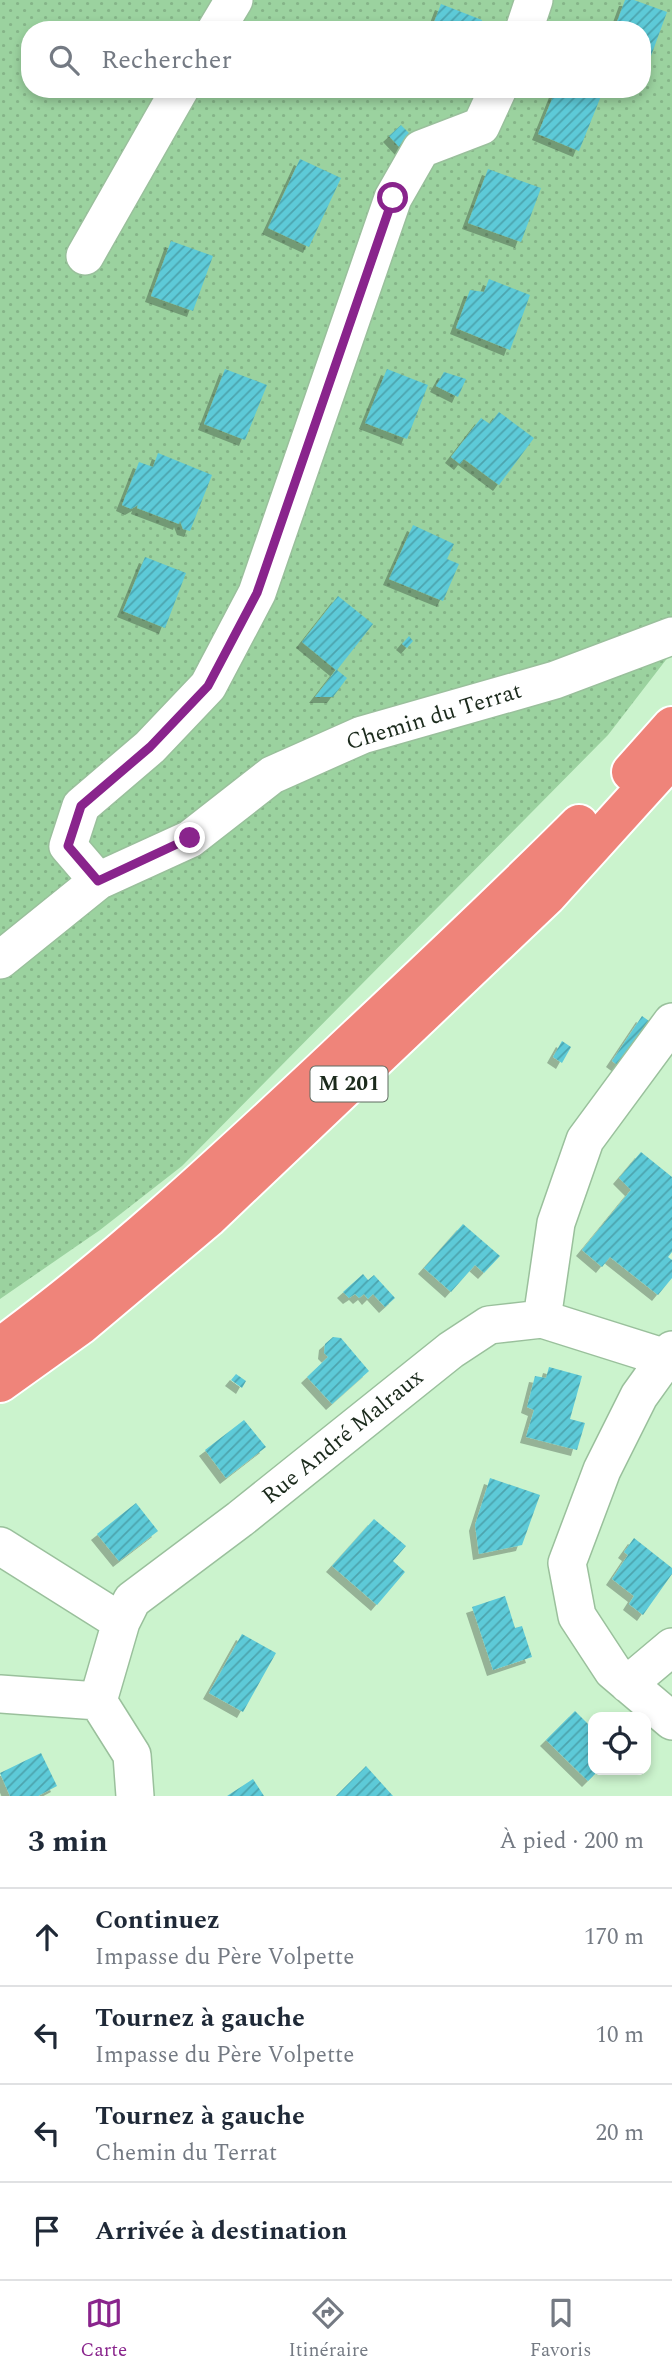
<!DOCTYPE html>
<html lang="fr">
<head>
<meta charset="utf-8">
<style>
  body { margin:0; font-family:Spectral,serif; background:#f6f6f7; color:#1f2937 }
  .controls { position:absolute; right:21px; bottom:21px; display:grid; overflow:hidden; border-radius:14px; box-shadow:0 4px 10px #0003 }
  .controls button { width:63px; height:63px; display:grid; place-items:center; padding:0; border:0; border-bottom:2px solid #e0e1e3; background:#fff; color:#1f2937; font:35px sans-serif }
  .stop { position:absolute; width:21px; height:21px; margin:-16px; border:5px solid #89248c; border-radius:50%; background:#fff }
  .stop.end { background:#89248c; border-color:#fff; box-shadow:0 2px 7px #0008 }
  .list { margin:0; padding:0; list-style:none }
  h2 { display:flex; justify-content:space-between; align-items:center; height:91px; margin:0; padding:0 28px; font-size:30px }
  h2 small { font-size:23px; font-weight:400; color:#747a83 }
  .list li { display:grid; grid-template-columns:46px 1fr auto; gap:21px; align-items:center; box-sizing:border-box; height:98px; padding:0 28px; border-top:2px solid #e0e1e3 }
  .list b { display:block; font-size:26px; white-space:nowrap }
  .list p { margin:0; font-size:23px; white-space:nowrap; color:#747a83 }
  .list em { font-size:23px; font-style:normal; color:#747a83 }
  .icon { flex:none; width:38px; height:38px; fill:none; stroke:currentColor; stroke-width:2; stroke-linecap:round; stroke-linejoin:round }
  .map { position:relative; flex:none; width:672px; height:1796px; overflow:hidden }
  .search { position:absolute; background:#fff; box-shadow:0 4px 10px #0003; left:21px; right:21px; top:21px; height:77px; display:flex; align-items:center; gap:18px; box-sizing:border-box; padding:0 24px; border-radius:28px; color:#747a83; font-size:26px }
  .sheet { height:483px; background:#fff }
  nav { display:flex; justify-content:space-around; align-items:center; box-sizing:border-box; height:98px; border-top:2px solid #e0e1e3; background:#fff; font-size:19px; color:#747a83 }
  nav a { display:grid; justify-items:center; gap:4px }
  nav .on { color:#89248c }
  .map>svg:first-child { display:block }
  .grass { fill:url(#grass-dots); fill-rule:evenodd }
  .building { fill:url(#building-hatch); filter:url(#shadow) }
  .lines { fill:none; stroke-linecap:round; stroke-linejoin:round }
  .minor-casing { stroke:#9ac09c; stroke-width:40 }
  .highway-casing { stroke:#fff; stroke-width:42 }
  .minor { stroke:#fff; stroke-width:37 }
  .highway { stroke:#ef847a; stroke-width:38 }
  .route { stroke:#89248c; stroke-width:9 }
  .labels { text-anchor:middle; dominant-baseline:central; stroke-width:6; stroke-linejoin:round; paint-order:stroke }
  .shield { fill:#fff; stroke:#5f6a60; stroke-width:2 }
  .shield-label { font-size:21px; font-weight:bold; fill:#1b2a1c }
  .street-label { font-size:23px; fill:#1b2a1c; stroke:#fff }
</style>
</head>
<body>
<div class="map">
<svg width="672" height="1796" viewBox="0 0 672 1796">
  <defs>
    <pattern id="grass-dots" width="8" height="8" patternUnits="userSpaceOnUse" patternTransform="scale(1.75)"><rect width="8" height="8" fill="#9bd29f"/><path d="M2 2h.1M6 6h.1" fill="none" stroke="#85b488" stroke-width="1.8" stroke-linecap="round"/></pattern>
    <pattern id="building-hatch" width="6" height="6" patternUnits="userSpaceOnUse" patternTransform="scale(1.75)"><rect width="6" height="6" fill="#5dcad8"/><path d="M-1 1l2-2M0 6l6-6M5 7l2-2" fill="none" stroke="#4ca4ae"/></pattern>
    <filter id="shadow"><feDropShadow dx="-6" dy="6" stdDeviation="0" flood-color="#0004"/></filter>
  </defs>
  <rect width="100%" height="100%" fill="#cbf3cd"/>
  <path class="grass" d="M0 0H672V652L608 735 182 1166 100 1230 0 1299ZM30 30H642V89H30Z"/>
  <path class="building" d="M625 0H634L667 12 647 67 642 65V30H614Z
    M441 4 482 20 479 30H431Z
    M556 89H583L601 96 579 151 538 134Z
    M401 125 414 138 402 150 389 136Z
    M300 159 341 178 309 247 268 228Z
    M488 169 541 188 521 242 468 223Z
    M171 241 213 256 193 311 151 296Z
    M489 279 530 295 510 350 456 328 470 290 484 292Z
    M225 369 267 385 245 440 204 424Z
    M387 369 428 385 407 439 365 423Z
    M444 372 466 379 458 397 436 386Z
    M499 412 534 438 499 485 464 459 460 464 451 457 481 418 490 424Z
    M158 453 212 475 190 531 183 529 180 521 179 524 137 508 138 505 131 509 122 505 139 462 153 467Z
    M413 525 454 544 447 559 459 564 443 601 389 579Z
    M145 557 186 573 165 628 123 611Z
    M338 596 373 624 337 670 347 678 333 697H315L336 670 302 642Z
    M409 636 413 641 407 648 402 644Z
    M642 1016 662 1030 631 1075 612 1061Z
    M562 1041 571 1047 562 1063 553 1057Z
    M641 1152 672 1177V1252L668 1257 672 1260V1278L658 1295 610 1257 602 1267 582 1250 631 1190 619 1178Z
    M463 1224 500 1256 484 1273 475 1265 451 1292 424 1268Z
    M363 1274 368 1280 374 1275 395 1298 385 1307 373 1294 368 1299 364 1294 359 1298 355 1294 349 1298 343 1292Z
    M333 1337 341 1338 369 1371 332 1404 307 1377 328 1357 324 1353 325 1344Z
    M549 1367 582 1376 570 1419 585 1423 577 1450 526 1437 534 1410 527 1407 535 1376 546 1378Z
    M236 1374 246 1381 242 1388 231 1380Z
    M244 1420 266 1447 226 1478 205 1450Z
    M490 1478 540 1495 522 1545 479 1554 475 1525Z
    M136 1503 158 1531 119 1561 97 1534Z
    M374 1519 406 1546 393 1561 405 1572 377 1605 332 1566Z
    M634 1538 672 1568V1574L643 1615 629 1604 634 1596 612 1579 628 1555 624 1552Z
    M505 1596 515 1628 522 1626 532 1657 493 1670 472 1607Z
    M242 1634 276 1653 243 1712 209 1693Z
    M575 1711 593 1729V1770H599L588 1781 546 1740Z
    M41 1753 57 1786 38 1796H10L0 1773Z
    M366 1766 393 1796H336Z
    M253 1779 264 1796H227Z"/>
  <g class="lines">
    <defs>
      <path id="minor" d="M216 30 234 0
        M524 30 534 0
        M85 256 180 89
        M98 881 68 846 81 806 150 747 208 686 257 593 393 198 421 149 481 126 498 89
        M0 960 98 881 190 839 272 775 362 735 555 680 672 636
        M542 1319 556 1223 585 1140 672 1022
        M672 1350 639 1396 602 1470 567 1563 577 1616 613 1671 672 1721
        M0 1546 121 1622
        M628 1684 672 1647
        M0 1694 98 1701
        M98 1701 121 1622 132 1600 240 1519 451 1350 489 1325 542 1319 672 1360
        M98 1701 132 1755 135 1796"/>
      <path id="highway" d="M631 772 672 726
        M0 1347C115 1263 218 1167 322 1070 408 989 495 908 579 824
        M0 1383 81 1325 208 1218 547 896 672 758"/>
    </defs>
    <use href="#minor" class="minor-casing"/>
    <use href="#highway" class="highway-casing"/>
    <use href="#minor" class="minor"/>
    <use href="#highway" class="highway"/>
  </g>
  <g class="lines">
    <path class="route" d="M190 838 98 881 68 846 81 806 150 747 208 686 257 593 393 198"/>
  </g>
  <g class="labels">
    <rect class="shield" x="310.5" y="1066.5" width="77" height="35" rx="5"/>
    <g class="shield-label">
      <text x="349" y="1084">M 201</text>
    </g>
    <g class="street-label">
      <text transform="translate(434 717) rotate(-17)">Chemin du Terrat</text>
      <text transform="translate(343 1437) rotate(-39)">Rue André Malraux</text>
    </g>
  </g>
</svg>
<div class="controls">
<button><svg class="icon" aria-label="locate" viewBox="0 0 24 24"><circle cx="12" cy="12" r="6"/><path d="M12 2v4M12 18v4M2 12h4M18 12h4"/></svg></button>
</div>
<div class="stop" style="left:393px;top:198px"></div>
<div class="stop end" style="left:190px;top:838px"></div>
<div class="search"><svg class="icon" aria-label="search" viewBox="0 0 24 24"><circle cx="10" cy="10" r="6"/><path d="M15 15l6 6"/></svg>Rechercher</div>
</div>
<section class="sheet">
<h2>3 min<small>À pied · 200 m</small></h2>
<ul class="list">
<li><svg class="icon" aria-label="ahead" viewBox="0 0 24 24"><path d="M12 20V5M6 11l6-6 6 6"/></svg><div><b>Continuez</b><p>Impasse du Père Volpette</p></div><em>170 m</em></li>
<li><svg class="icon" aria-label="left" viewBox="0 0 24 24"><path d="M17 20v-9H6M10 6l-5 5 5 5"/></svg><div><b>Tournez à gauche</b><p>Impasse du Père Volpette</p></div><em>10 m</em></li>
<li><svg class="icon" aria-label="left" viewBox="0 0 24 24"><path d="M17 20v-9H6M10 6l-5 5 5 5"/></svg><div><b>Tournez à gauche</b><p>Chemin du Terrat</p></div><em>20 m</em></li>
<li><svg class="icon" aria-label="arrive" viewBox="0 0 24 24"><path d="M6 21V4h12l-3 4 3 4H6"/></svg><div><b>Arrivée à destination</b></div></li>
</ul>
</section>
<nav>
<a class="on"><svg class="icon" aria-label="map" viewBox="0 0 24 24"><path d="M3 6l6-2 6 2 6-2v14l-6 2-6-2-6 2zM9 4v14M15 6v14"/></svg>Carte</a>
<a><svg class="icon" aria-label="directions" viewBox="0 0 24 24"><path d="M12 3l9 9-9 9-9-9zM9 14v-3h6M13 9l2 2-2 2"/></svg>Itinéraire</a>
<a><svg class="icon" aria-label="saved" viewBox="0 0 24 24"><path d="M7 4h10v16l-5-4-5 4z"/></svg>Favoris</a>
</nav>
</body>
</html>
